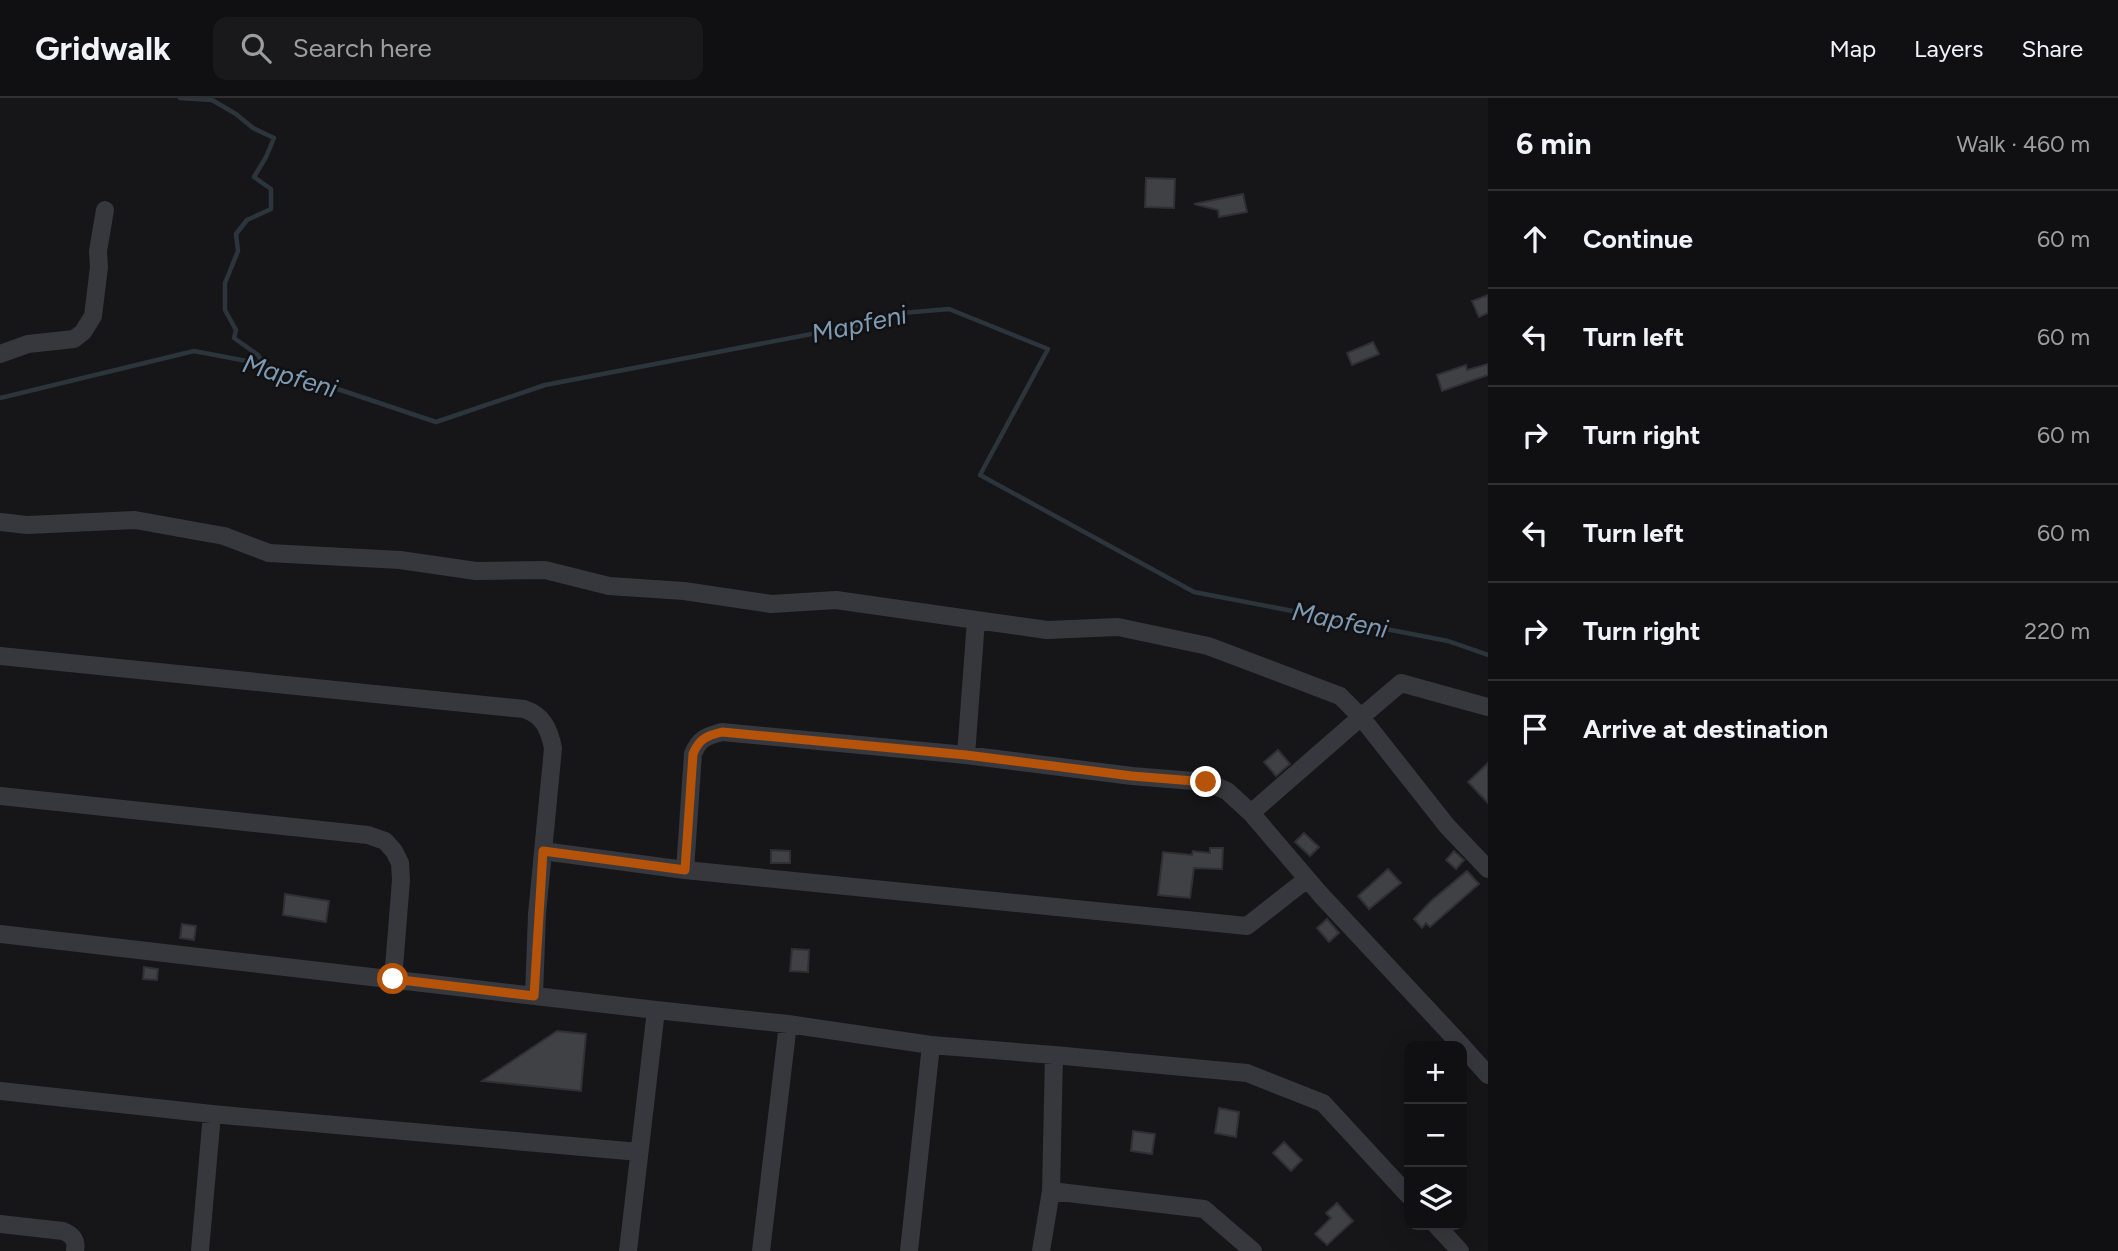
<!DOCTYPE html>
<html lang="en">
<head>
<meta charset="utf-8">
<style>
  body { margin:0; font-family:Figtree,sans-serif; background:#19191b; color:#f1f3f6 }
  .controls { position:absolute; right:21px; bottom:21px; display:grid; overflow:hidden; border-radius:14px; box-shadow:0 7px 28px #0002 }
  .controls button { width:63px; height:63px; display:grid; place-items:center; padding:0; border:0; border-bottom:2px solid #303032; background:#101012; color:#f1f3f6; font:35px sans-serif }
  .stop { position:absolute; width:21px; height:21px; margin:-16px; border:5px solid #b45309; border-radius:50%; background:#fff }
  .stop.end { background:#b45309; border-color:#fff; box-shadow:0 2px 7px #0008 }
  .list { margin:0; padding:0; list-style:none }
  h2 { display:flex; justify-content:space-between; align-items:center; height:91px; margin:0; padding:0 28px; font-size:30px }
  h2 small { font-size:23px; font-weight:400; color:#9c9d9f }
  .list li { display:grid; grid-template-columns:46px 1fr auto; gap:21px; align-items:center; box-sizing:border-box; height:98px; padding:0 28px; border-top:2px solid #303032 }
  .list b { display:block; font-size:26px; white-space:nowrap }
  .list em { font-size:23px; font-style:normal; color:#9c9d9f }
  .icon { flex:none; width:38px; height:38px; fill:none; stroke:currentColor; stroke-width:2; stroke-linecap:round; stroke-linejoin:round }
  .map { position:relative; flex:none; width:1488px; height:1153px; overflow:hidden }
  header { display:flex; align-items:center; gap:42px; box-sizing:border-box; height:98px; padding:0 35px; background:#101012; border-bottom:2px solid #303032 }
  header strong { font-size:33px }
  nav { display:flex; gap:38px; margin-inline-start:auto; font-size:24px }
  .search { width:490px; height:63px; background:#19191b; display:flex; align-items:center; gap:18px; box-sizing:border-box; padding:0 24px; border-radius:14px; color:#9c9d9f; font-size:26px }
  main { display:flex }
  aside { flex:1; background:#101012 }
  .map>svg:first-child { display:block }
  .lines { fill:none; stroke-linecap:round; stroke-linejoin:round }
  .stream { stroke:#2c353c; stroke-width:4.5 }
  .building { fill:#404145; stroke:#303034; stroke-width:2 }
  .street { stroke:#37383d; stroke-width:18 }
  .route { stroke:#b45309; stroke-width:9 }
  .labels { text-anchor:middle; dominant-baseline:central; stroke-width:5; stroke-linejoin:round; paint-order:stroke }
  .water-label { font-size:26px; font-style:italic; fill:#7f9bb3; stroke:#111113 }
</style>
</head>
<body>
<header>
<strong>Gridwalk</strong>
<div class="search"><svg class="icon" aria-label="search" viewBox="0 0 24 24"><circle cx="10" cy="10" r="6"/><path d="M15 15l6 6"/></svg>Search here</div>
<nav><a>Map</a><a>Layers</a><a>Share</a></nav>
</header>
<main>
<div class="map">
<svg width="1488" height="1153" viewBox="0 0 1488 1153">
  <rect width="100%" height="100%" fill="#161618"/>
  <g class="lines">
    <path class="stream" d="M180 0 212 2 236 16 253 30 274 40 266 59 254 79 271 91V111L247 122 236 136 238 153 225 185V212L236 232 234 240 258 257 263 266
      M0 300 194 253 263 266 436 324 545 287 864 226 890 216 949 211 1048 251 980 377 1194 494 1448 543 1488 557"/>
  </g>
  <path class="building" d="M1146 80 1175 81 1174 110 1145 109Z
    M1243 96 1247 114 1219 119 1218 112 1194 106Z
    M1488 197V215L1479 219 1472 203Z
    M1373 244 1379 256 1352 267 1347 255Z
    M1488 266V277L1442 293 1437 277 1466 267 1467 272Z
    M1278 652 1290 666 1276 678 1264 664Z
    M1488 665V705L1468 684Z
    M1304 735 1319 749 1310 758 1295 744Z
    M1210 750H1223L1222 771 1194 770 1190 800 1158 797 1163 754 1192 757 1193 753 1210 755Z
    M771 752 790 753V765H771Z
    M1454 753 1464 762 1456 771 1446 762Z
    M1388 771 1401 785 1369 811 1358 798Z
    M1467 773 1479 786 1430 829 1426 825 1422 830 1414 821 1431 803Z
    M285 796 329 803 326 824 283 817Z
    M1327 821 1339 835 1329 844 1317 830Z
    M182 826 196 828 194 842 180 840Z
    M792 851 809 852 808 874 790 873Z
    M144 869 158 871 157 882 143 881Z
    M557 933 586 936 581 993 482 983Z
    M1219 1010 1239 1014 1236 1039 1215 1035Z
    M1133 1033 1155 1036 1152 1056 1131 1053Z
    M1284 1044 1302 1062 1291 1073 1273 1055Z
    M1337 1105 1353 1123 1327 1147 1315 1136 1331 1120 1326 1115Z"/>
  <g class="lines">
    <path class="street" d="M0 256 28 246 74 241 83 234 93 218 99 169 98 153 105 112
      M0 424 27 427 135 422 224 438 269 455 400 462 476 473 545 472 609 488 684 493 771 506 836 502 976 522
      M0 558 524 611C543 617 549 631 553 650L537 816 534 898
      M966 657 976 522 1047 532 1118 529 1208 548 1340 598 1361 619 1401 585 1488 609
      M0 698 368 737 385 743 394 753 400 765 401 782 393 882
      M1251 715 1361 619 1447 728 1488 771
      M543 753 685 772 1247 828 1307 781
      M685 772 693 656C699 641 706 638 722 634L966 657 1132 678 1206 684 1227 693 1251 715 1321 797 1462 948
      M0 836 656 912 628 1153
      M656 912 788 926 931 947 1054 957 1051 1093 1041 1153
      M1462 948 1488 977
      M1054 957 1247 975 1323 1005 1409 1098
      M0 993 212 1016 639 1054
      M1051 1093 1204 1111 1253 1153
      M0 1126 63 1133C73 1137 77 1143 75 1153
      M1436 1127 1460 1153
      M200 1153 212 1016
      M761 1153 788 926
      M909 1153 931 947"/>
  </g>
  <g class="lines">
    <path class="route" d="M393 881 534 898 543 753 685 772 693 656C699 641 706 638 722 634L966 657 1132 678 1206 684"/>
  </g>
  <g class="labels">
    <g class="water-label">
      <text transform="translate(859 226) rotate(-12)">Mapfeni</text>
      <text transform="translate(290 278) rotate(16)">Mapfeni</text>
      <text transform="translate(1340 522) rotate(11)">Mapfeni</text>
    </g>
  </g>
</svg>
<div class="controls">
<button>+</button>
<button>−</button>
<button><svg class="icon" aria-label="layers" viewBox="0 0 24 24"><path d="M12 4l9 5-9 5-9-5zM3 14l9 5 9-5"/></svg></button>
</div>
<div class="stop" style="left:393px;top:881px"></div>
<div class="stop end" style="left:1206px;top:684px"></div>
</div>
<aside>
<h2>6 min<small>Walk · 460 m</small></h2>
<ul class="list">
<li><svg class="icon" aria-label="ahead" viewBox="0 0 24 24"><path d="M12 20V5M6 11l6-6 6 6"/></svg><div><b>Continue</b></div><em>60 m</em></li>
<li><svg class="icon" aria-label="left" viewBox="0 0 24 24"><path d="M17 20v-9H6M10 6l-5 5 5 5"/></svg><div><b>Turn left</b></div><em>60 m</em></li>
<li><svg class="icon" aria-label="right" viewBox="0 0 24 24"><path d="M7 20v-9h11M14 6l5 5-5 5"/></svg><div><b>Turn right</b></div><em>60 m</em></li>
<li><svg class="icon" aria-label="left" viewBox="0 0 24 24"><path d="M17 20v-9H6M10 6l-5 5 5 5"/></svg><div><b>Turn left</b></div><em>60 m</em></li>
<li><svg class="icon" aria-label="right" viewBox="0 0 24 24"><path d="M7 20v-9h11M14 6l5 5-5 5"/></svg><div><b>Turn right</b></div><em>220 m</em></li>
<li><svg class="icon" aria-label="arrive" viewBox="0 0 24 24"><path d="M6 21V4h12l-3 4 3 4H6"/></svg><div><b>Arrive at destination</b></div></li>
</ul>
</aside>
</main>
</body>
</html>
